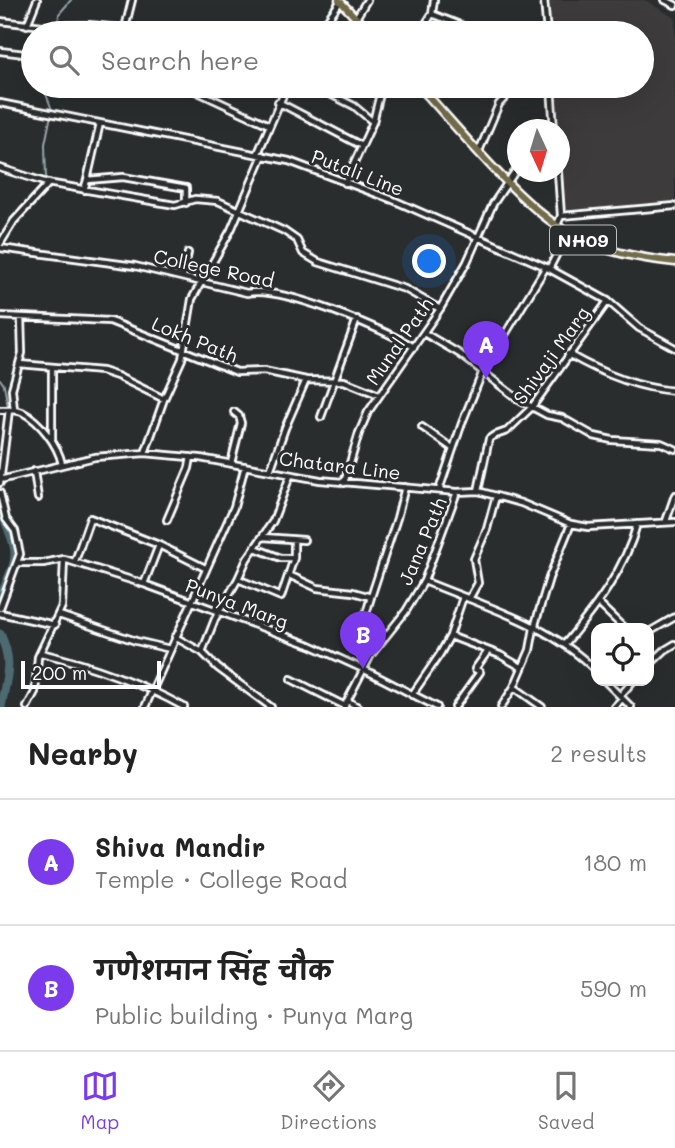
<!DOCTYPE html>
<html lang="en">
<head>
<meta charset="utf-8">
<style>
  body { margin:0; font-family:Mali,"Playpen Sans Deva",sans-serif; background:#f6f6f6; color:#222 }
  .controls { position:absolute; right:21px; bottom:21px; display:grid; overflow:hidden; border-radius:14px; box-shadow:0 7px 28px #0002 }
  .controls button { width:63px; height:63px; display:grid; place-items:center; padding:0; border:0; border-bottom:2px solid #e0e0e0; background:#fff; color:#222; font:35px sans-serif }
  .compass { position:absolute; left:507px; top:119px; width:63px; height:63px; border-radius:50%; background:#fff; box-shadow:0 7px 28px #0002; rotate:176deg }
  .scale { position:absolute; left:21px; bottom:18px; width:140px; box-sizing:border-box; padding-left:7px; border:4px solid #fff; border-top:0; font-size:19px; line-height:24px; white-space:nowrap; color:#fff; -webkit-text-stroke:5px #2a2d2e; paint-order:stroke }
  .you { position:absolute; left:430px; top:262px; width:24px; height:24px; margin:-18px; border:5px solid #fff; border-radius:50%; background:#1a73e8; box-shadow:0 0 0 10px #1a73e833 }
  .badge { display:grid; place-items:center; width:46px; height:46px; border-radius:50%; background:#7c3aed; color:#fff; font-size:23px; font-weight:700 }
  .pin { position:absolute; translate:-50% -58px; filter:drop-shadow(0 2px 4px #0008) }
  .pin::after { content:''; position:absolute; top:37px; width:24px; height:21px; background:inherit; clip-path:polygon(0 0,100% 0,50% 100%) }
  .list { margin:0; padding:0; list-style:none }
  h2 { display:flex; justify-content:space-between; align-items:center; height:91px; margin:0; padding:0 28px; font-size:30px }
  h2 small { font-size:23px; font-weight:400; color:#767676 }
  .list li { display:grid; grid-template-columns:46px 1fr auto; gap:21px; align-items:center; box-sizing:border-box; height:126px; padding:0 28px; border-top:2px solid #e0e0e0 }
  .list b { display:block; font-size:26px; white-space:nowrap }
  .list p { margin:0; font-size:23px; white-space:nowrap; color:#767676 }
  .list em { font-size:23px; font-style:normal; color:#767676 }
  .icon { flex:none; width:38px; height:38px; fill:none; stroke:currentColor; stroke-width:2; stroke-linecap:round; stroke-linejoin:round }
  .map { position:relative; flex:none; width:675px; height:707px; overflow:hidden }
  .search { position:absolute; background:#fff; box-shadow:0 7px 28px #0002; left:21px; right:21px; top:21px; height:77px; display:flex; align-items:center; gap:18px; box-sizing:border-box; padding:0 24px; border-radius:38px; color:#767676; font-size:26px }
  .sheet { height:343px; background:#fff }
  nav { display:flex; justify-content:space-around; align-items:center; box-sizing:border-box; height:98px; border-top:2px solid #e0e0e0; background:#fff; font-size:19px; color:#767676 }
  nav a { display:grid; justify-items:center; gap:4px }
  nav .on { color:#7c3aed }
  .map>svg:first-child { display:block }
  .built { fill:#3d3a3a }
  .lines { fill:none; stroke-linecap:round; stroke-linejoin:round }
  .stream { stroke:#95a6aa; stroke-width:2 }
  .river { stroke:#4e6b71; stroke-width:9 }
  .street-casing { stroke:#fff; stroke-width:10 }
  .primary-casing { stroke:#fff; stroke-width:11 }
  .street { stroke:#2a2d2e; stroke-width:4.5 }
  .primary { stroke:#726c4b; stroke-width:6 }
  .labels { text-anchor:middle; dominant-baseline:central; stroke-width:6; stroke-linejoin:round; paint-order:stroke }
  .shield { fill:#2a2d2e; stroke:#bfc0c0; stroke-width:2 }
  .shield-label { font-size:18px; font-weight:bold; fill:#fff }
  .street-label { font-size:19px; fill:#fff; stroke:#2a2d2e }
</style>
</head>
<body>
<div class="map">
<svg width="675" height="707" viewBox="0 0 675 707">
  <rect width="100%" height="100%" fill="#2a2d2e"/>
  <filter id="ink" filterUnits="userSpaceOnUse"><feTurbulence type="fractalNoise" baseFrequency=".0143" numOctaves="2"/><feDisplacementMap in="SourceGraphic" scale="14" xChannelSelector="R" yChannelSelector="G"/><feConvolveMatrix kernelMatrix="1 2 1 2 8 2 1 2 1" color-interpolation-filters="sRGB"/></filter>
  <g filter="url(#ink)">
    <path class="built" d="M544 0H645L675 18V206L561 216 560 130 554 129 551 86H642V33H547Z"/>
    <g class="lines">
      <path class="stream" d="M57 33 59 14 71 0
        M43 187 46 179 45 144 52 110 43 86
        M0 235 11 222
        M0 320H19
        M25 320H36
        M101 322 123 328
        M167 346 178 352
        M0 379 4 385 8 407"/>
      <path class="river" d="M0 598C18 554 21 560 3 515
        M0 634C14 663 6 677 1 707"/>
      <defs>
        <path id="street" d="M544 0 547 33
          M665 0 675 5
          M432 14 480 33
          M356 18 367 0
          M0 21 43 26 90 25 169 33
          M27 25 37 0
          M125 28 132 0
          M89 33 90 25
          M318 33 340 2
          M420 33 432 14 434 0
          M0 51 33 55
          M185 86 269 125
          M314 86 354 106 373 122
          M551 86 554 130
          M278 102 362 146
          M0 103 289 161 393 200 546 267 608 301 639 328 675 348
          M545 130 553 120
          M479 151 499 104 516 86
          M258 153 287 86
          M0 168 47 183 175 205 195 199 218 201 284 231 297 240 303 253 318 262 405 289 440 309
          M87 180 100 123
          M345 183 373 122 382 86
          M84 190 87 180 123 177 186 188V203
          M561 216 675 206
          M557 225 561 216 558 172
          M0 244 14 221 49 183
          M0 248 135 266 247 293C281 285 383 329 414 347
          M549 269 568 232
          M183 276 188 253
          M0 316 110 321 237 372 264 371 306 380 344 381 379 395
          M424 333 460 354 519 400 547 415 562 418 594 436 612 440 661 443 675 449
          M568 354C601 373 636 388 675 391
          M19 364 102 371 117 376 164 399
          M0 410C7 410 16 409 22 412 40 421 58 445 62 464
          M14 410 12 389 22 353 21 317
          M321 417 357 319
          M422 427 452 448
          M52 439V367
          M145 453 164 399 182 359 192 299 231 230 263 155
          M231 463 241 423 239 416 234 412
          M34 471 38 498
          M270 471 285 428 306 380
          M0 480 95 457 145 453 200 458 320 480 457 492 478 491 496 496 521 503 571 524 588 527 675 522
          M0 483 9 410
          M344 483 359 433 368 412 440 309 467 262 493 204 518 167
          M439 490 462 423 483 371 546 267
          M478 491 489 439 493 436 507 431 532 407 608 301
          M0 493 6 519 15 531 20 554 0 608
          M167 520 189 468 191 457
          M666 521 675 495
          M263 537 304 540
          M294 558V540
          M75 561 90 518 159 545 205 568
          M18 563H43L64 559 144 584 310 645 363 669 437 707
          M289 575 317 588 353 592 371 597 397 518 405 487
          M238 579 281 597 294 558H281L255 548
          M424 581C484 606 550 624 596 671
          M144 584 159 545
          M371 597 359 637 382 641
          M469 599 478 583 474 559 487 529 496 496
          M599 604 624 628
          M0 613 55 625
          M59 615 136 641 170 649
          M649 632 675 617
          M450 636 500 655 521 667
          M175 637 202 652 218 668 271 707
          M565 644C595 608 625 570 637 524
          M202 652 215 619 238 579 247 559 273 521 290 476
          M41 653C91 665 139 682 184 707
          M649 665 665 650 675 644
          M291 679 345 706
          M605 681 631 707
          M514 687 542 707
          M412 695 440 654 450 636 463 597
          M620 696 633 681
          M348 701 358 707
          M27 707 35 692 38 657 62 606 64 559
          M145 707 234 507 245 466
          M344 707 371 655 406 611 424 581 457 492
          M455 707 480 672 475 669 488 651
          M501 707 514 687 530 650 534 628 549 578 571 524
          M614 707 622 699"/>
        <path id="primary" d="M339 0 370 33
          M419 86C461 131 519 205 572 235 604 252 639 258 675 262"/>
      </defs>
      <use href="#street" class="street-casing"/>
      <use href="#primary" class="primary-casing"/>
      <use href="#street" class="street"/>
      <use href="#primary" class="primary"/>
    </g>
  </g>
  <g class="labels">
    <rect class="shield" x="550" y="225.5" width="66" height="29" rx="5"/>
    <g class="shield-label">
      <text x="583" y="240">NH09</text>
    </g>
    <g class="street-label">
      <text transform="translate(358 172) rotate(21)">Putali Line</text>
      <text transform="translate(214 268) rotate(12)">College Road</text>
      <text transform="translate(195 339) rotate(22)">Lokh Path</text>
      <text transform="translate(399 341) rotate(-55)">Munal Path</text>
      <text transform="translate(551 355) rotate(-54)">Shivaji Marg</text>
      <text transform="translate(340 465) rotate(7)">Chatara Line</text>
      <text transform="translate(422 541) rotate(-67)">Jana Path</text>
      <text transform="translate(237 603) rotate(21)">Punya Marg</text>
    </g>
  </g>
</svg>
<div class="controls">
<button><svg class="icon" aria-label="locate" viewBox="0 0 24 24"><circle cx="12" cy="12" r="6"/><path d="M12 2v4M12 18v4M2 12h4M18 12h4"/></svg></button>
</div>
<svg class="compass" viewBox="-18 -18 36 36"><path d="M0-13l5 13h-10z" fill="#e53935"/><path d="M0 13l5-13h-10z" fill="#767676"/></svg>
<div class="scale">200 m</div>
<div class="you"></div>
<div class="pin badge" style="left:486px;top:379px">A</div>
<div class="pin badge" style="left:363px;top:669px">B</div>
<div class="search"><svg class="icon" aria-label="search" viewBox="0 0 24 24"><circle cx="10" cy="10" r="6"/><path d="M15 15l6 6"/></svg>Search here</div>
</div>
<section class="sheet">
<h2>Nearby<small>2 results</small></h2>
<ul class="list">
<li><span class="badge">A</span><div><b>Shiva Mandir</b><p>Temple · College Road</p></div><em>180 m</em></li>
<li><span class="badge">B</span><div><b>गणेशमान सिंह चौक</b><p>Public building · Punya Marg</p></div><em>590 m</em></li>
</ul>
</section>
<nav>
<a class="on"><svg class="icon" aria-label="map" viewBox="0 0 24 24"><path d="M3 6l6-2 6 2 6-2v14l-6 2-6-2-6 2zM9 4v14M15 6v14"/></svg>Map</a>
<a><svg class="icon" aria-label="directions" viewBox="0 0 24 24"><path d="M12 3l9 9-9 9-9-9zM9 14v-3h6M13 9l2 2-2 2"/></svg>Directions</a>
<a><svg class="icon" aria-label="saved" viewBox="0 0 24 24"><path d="M7 4h10v16l-5-4-5 4z"/></svg>Saved</a>
</nav>
</body>
</html>
